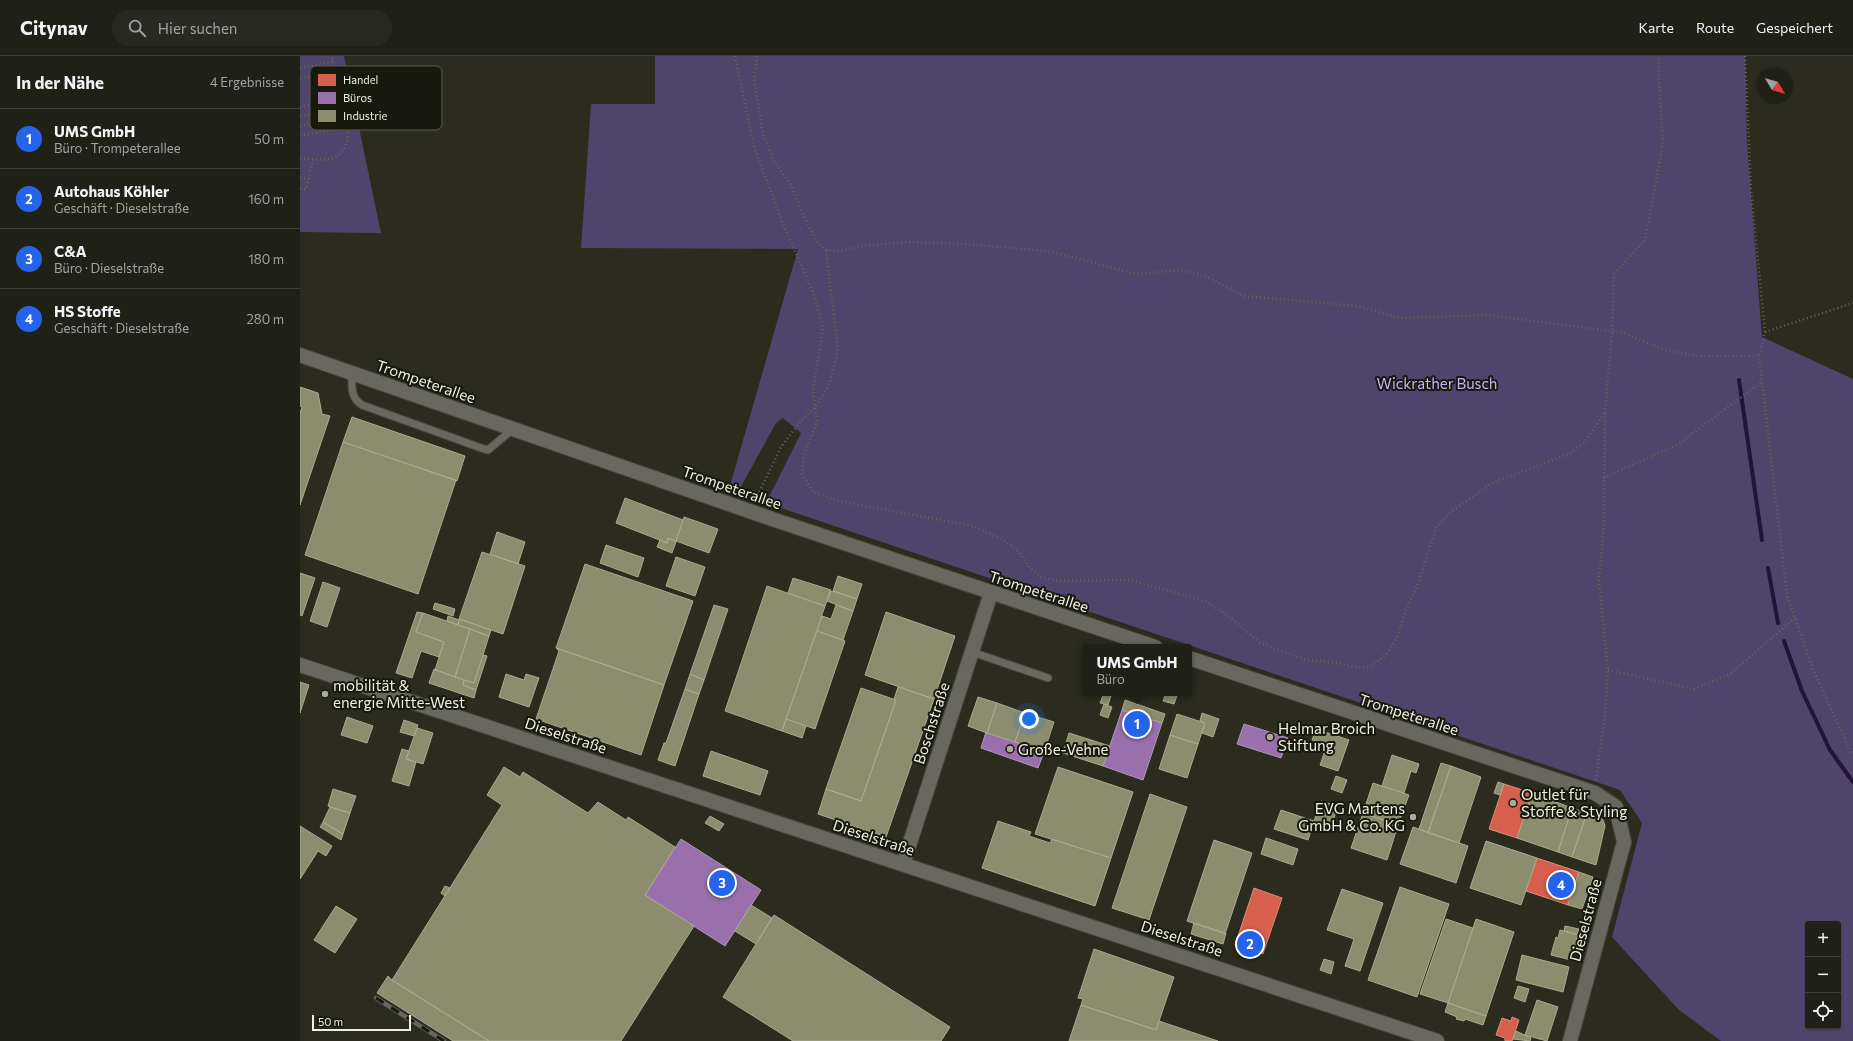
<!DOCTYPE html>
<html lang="de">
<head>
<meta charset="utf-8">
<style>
  body { margin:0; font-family:Commissioner,sans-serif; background:#28291f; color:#f1f3f6 }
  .controls { position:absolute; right:12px; bottom:12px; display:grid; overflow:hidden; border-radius:4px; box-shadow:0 1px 3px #0004 }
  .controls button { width:36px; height:36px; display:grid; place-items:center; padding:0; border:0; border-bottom:1px solid #3d3e35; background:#202116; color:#f1f3f6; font:20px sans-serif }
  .compass { position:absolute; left:1457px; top:12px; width:36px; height:36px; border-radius:50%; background:#202116; box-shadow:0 1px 3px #0004; rotate:128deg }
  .scale { position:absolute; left:12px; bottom:10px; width:99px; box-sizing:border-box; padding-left:4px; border:2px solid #eef0df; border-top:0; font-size:11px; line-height:14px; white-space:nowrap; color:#eef0df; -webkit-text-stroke:3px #18190d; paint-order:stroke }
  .you { position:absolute; left:729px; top:663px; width:14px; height:14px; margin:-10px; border:3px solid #fff; border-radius:50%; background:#1a73e8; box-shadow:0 0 0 6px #1a73e833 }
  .badge { display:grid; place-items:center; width:26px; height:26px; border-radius:50%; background:#2563eb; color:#fff; font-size:13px; font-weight:700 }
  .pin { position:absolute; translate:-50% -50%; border:2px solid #fff; box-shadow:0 1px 4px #0006 }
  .popup { position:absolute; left:782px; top:588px; width:110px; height:52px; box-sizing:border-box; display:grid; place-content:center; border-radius:4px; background:#202116; filter:drop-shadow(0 1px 3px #0005); font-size:13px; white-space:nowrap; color:#a2a3a1 }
  .popup b { font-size:15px; color:#f1f3f6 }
  .popup::after { content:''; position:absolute; left:50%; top:100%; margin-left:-8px; border:8px solid transparent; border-top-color:#202116 }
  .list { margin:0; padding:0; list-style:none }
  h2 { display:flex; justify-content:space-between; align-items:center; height:52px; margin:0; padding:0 16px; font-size:17px }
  h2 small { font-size:13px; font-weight:400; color:#a2a3a1 }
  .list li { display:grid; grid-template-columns:26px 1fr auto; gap:12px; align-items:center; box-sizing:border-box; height:60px; padding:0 16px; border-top:1px solid #3d3e35 }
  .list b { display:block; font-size:15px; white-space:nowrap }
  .list p { margin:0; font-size:13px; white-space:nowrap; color:#a2a3a1 }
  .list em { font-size:13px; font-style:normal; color:#a2a3a1 }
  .icon { flex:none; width:22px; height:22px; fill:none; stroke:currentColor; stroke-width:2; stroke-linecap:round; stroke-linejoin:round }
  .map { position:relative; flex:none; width:1553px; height:985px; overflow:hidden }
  header { display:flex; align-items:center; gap:24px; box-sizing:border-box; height:56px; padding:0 20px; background:#202116; border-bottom:1px solid #3d3e35 }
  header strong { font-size:19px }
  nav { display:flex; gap:22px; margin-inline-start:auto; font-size:14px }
  .search { width:280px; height:36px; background:#28291f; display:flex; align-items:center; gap:10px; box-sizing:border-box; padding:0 14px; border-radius:22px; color:#a2a3a1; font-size:15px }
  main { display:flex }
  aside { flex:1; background:#202116 }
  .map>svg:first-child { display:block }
  .green { fill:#4f446b; fill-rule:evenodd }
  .shops { fill:#d6604d; stroke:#dd8b79 }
  .offices { fill:#9970ab; stroke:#b296bb }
  .industry { fill:#8c8c6e; stroke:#a9aa90 }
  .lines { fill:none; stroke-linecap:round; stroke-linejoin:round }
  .stream { stroke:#211339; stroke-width:4 }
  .lane-casing { stroke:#47483b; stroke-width:9 }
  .street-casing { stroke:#47483b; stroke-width:16 }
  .path { stroke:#65655a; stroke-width:2.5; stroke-dasharray:1 3; stroke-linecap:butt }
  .lane { stroke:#68685e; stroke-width:7 }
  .street { stroke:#68685e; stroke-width:14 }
  .rail-casing { stroke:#66675c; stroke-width:4.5 }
  .rail { stroke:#18190d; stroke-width:3; stroke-dasharray:9; stroke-linecap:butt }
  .poi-dot { fill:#aaab9b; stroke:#18190d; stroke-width:1.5 }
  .labels { text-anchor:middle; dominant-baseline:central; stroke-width:4; stroke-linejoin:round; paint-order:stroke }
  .street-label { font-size:15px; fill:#eef0df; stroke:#18190d }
  .park-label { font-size:15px; fill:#c4b0fd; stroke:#18190d }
  .poi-label { font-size:15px; fill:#eef0df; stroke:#18190d; text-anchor:start }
  .key { fill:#18190d; stroke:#585a4c; stroke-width:1 }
  .key-label { font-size:11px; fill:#eef0df }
</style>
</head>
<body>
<header>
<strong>Citynav</strong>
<div class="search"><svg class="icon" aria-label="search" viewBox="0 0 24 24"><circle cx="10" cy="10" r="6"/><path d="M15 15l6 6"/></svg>Hier suchen</div>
<nav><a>Karte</a><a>Route</a><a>Gespeichert</a></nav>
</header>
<main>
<aside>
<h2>In der Nähe<small>4 Ergebnisse</small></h2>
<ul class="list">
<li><span class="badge">1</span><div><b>UMS GmbH</b><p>Büro · Trompeterallee</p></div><em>50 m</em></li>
<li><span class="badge">2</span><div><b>Autohaus Köhler</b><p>Geschäft · Dieselstraße</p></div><em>160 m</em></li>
<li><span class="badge">3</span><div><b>C&amp;A</b><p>Büro · Dieselstraße</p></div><em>180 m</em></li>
<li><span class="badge">4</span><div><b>HS Stoffe</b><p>Geschäft · Dieselstraße</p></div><em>280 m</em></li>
</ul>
</aside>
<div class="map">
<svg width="1553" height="985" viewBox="0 0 1553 985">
  <rect width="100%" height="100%" fill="#2b2c1d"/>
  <path class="green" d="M0 0H44L81 177 0 176Z
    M355 0H1445L1447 87 1462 281 1553 323V985H1421L1379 954 1312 881 1342 767 1320 734 466 447 501 377 483 362 476 367 438 436 429 433 498 193 281 192 291 48H355ZM1508 868H1538V970H1508Z"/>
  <path class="shops" d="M1204 728 1232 737 1217 782 1189 773Z
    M1237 802 1279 816 1268 849 1226 835Z
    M954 832 982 842 963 898 935 889Z
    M1212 961 1219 964 1212 985H1205V982L1196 979 1202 962 1211 965Z"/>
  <path class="offices" d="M822 654 862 667 843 724 803 710Z
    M944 668 988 682 981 702 937 688Z
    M686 676 744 696 738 712 681 692Z
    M381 783 461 834 425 890 345 839Z"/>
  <path class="industry" d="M0 331 18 337 22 358 30 360 0 449V357L2 351 0 350Z
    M52 361 165 400 157 425 43 386Z
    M43 386 156 424 118 538 5 499Z
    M325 442 383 464 376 485 368 482 367 487 316 467Z
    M384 461 418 473 409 497 376 485Z
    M197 476 225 486 218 508 190 498Z
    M368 482 376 486 372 497 357 491 360 484 367 487Z
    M306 489 344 502 338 521 300 507Z
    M182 496 225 510 203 578 159 563Z
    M376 501 405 511 395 540 366 530Z
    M285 508 393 545 364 629 256 592Z
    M0 517 15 522 2 560 0 559Z
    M538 520 562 528 557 543 533 535Z
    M493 522 531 534 525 550 488 537Z
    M23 526 40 532 27 571 10 565Z
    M467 530 525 550 482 675 425 655Z
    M530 535 533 536V535L557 543 553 555 527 545Z
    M135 547 155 553 153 560 133 553Z
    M414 549 428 553 404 624 390 618Z
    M536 549 553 555 543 584 517 575 522 560 531 563Z
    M117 556 123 557 116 576 144 586 139 601 121 595 112 622 96 617Z
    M586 556 655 580 634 643 565 619Z
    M123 557 170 573 155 621 135 614 144 586 116 576Z
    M148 560 159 564 158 569 147 565Z
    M159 563 191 574 189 580 158 569Z
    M170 573 189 580 174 627 155 621Z
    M517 575 545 585 515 673 486 663Z
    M256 592 364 629 341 699 236 663 259 595Z
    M183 599 187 600 176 634 163 629 164 624 174 627Z
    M134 613 164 624 163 629 176 634 174 642 129 627Z
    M206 618 224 624 226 618 239 622 229 651 199 641Z
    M390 618 404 624 399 638 385 633Z
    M0 626 9 629 0 657Z
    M598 631 634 643 586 781 518 758 526 733 561 745 596 644 594 643Z
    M561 632 596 644 561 745 526 733Z
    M385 633 399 638 375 710 358 704 364 687H366Z
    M804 637H812L808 649 800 647Z
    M866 637H878L874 648 863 645Z
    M678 641 697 647 687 677 668 670Z
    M825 644 865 658 862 667 822 654Z
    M697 647 725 657 715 686 687 677Z
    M804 648 812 651 808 662 800 659Z
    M725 657 754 666 744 696 715 686Z
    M902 657 919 663 913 681 902 677 905 667 900 665Z
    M877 658 905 667 898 688 870 679Z
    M47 661 73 670 67 687 41 679Z
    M486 663 506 670 502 682 482 675Z
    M104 664 118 669 114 680 100 676Z
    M117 672 133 677 123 708 106 703Z
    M1016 673 1049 684 1038 715 1020 709 1027 689 1012 684Z
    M769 677 810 690 803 710 763 697Z
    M870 679 898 688 887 722 859 713Z
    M102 693 109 695 106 703 116 706 109 730 92 725Z
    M411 695 468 715 460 739 403 720Z
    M1092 699 1119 708 1116 717 1111 715 1104 737 1082 730Z
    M1141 707 1151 710 1128 777 1119 773Z
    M1151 710 1181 721 1159 787 1128 777Z
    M204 711 220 721 223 716 288 757 298 746 326 764 328 761 375 791 345 839 394 870 321 985H189L92 924 202 749 187 739Z
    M758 711 833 736 811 802 735 778Z
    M1036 720 1047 724 1042 737 1031 733Z
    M1198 726 1204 728 1200 739 1194 737Z
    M1073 727 1109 739 1098 769 1063 757Z
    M33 733 56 740 50 757 28 750Z
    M1232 737 1272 752 1258 796 1217 782Z
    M850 738 887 751 849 864 812 852Z
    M1021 745 1038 750 1031 771 1014 765Z
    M30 751 50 757 43 778 23 766Z
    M1272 752 1287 757 1272 801 1258 796Z
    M981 754 1014 765 1008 784 974 773Z
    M1063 757 1098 769 1087 804 1051 792Z
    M1287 757 1297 759 1303 764 1305 770 1296 809 1272 801Z
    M410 760 424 768 419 775 405 767Z
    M698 765 731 776 729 780 750 787 752 783 811 802 795 850 682 812Z
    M23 766 43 778 41 784 20 771Z
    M0 770 32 790 26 800 18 795 0 823Z
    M1113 771 1168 790 1156 827 1100 808Z
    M966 782 998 793 993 809 961 798Z
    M914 784 952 797 925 878 887 865Z
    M1186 785 1237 802 1221 849 1170 832Z
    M1279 816 1293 821 1282 853 1268 849Z
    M145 830 150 832 145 840 141 837Z
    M1100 831 1149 848 1117 941 1068 924Z
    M1042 833 1083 847 1060 915 1045 910 1054 883 1027 874Z
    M451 849 472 862 456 888 435 875Z
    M36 850 57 863 35 897 14 884Z
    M474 859 650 971 641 985H493L423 941Z
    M1146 863 1173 872 1148 947 1120 938Z
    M1176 863 1214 876 1186 960 1148 947Z
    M894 867 926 877 923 888 891 878Z
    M1265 870 1279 873 1277 878 1264 875Z
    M1260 874 1278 879 1271 904 1251 899 1256 881 1258 882Z
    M794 893 874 921 856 974 781 949 783 943 778 942Z
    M1222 899 1269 911 1263 936 1216 924Z
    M1024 903 1034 906 1031 918 1020 914Z
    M88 920 92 924 189 985H153L77 937Z
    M1218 930 1229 933 1225 946 1214 942Z
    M1237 944 1258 951 1247 985 1225 979Z
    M1148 947 1186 960 1183 969 1165 963 1164 965 1156 963 1157 961 1145 956Z
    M781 949 856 974 859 965 918 985H769Z
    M1216 975 1231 982 1230 985 1213 983Z"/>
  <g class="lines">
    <path class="stream" d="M1439 324 1462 484
      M1468 512 1478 567
      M1484 585 1502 635 1530 694 1553 726"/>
    <defs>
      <path id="lane" d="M52 317C52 331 50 341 62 349L184 393 188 394 213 373
        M672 596 748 622"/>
      <path id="street" d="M0 299 475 464 855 591
        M889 602 1295 737 1316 751 1324 786 1270 985
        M0 609 1137 985
        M603 808 691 537"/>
    </defs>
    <use href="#lane" class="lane-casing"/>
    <use href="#street" class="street-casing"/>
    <path class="path" d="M435 0 454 91 484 170 514 238 523 271 513 334 517 366 504 398 502 418 513 436 538 445 673 470 700 482 716 493 730 512 741 521 757 525 829 524 859 532 905 545 930 561 959 586 981 595 1007 604 1038 607 1059 612 1070 611 1088 597 1097 581 1106 554 1118 528 1136 472 1148 458 1192 427 1269 398 1284 387 1305 356
      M457 0 454 22 463 78 473 104 490 127 503 159 518 187 526 194 539 195 561 190 607 186 666 188 747 195 837 218 880 214 905 220 944 240 1058 250 1101 262 1189 259 1324 277 1365 294 1396 300H1459
      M1445 0 1451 134 1465 276 1459 300 1487 539 1513 613 1549 692 1553 698
      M0 12 34 5
      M0 22 36 15
      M0 51 41 42
      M0 60 43 52
      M0 70 45 61
      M0 80 47 71
      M0 102C22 105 45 108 48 79L32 0
      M0 122 8 123
      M0 133H6L13 104
      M1465 276 1553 247
      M1303 422 1377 389 1462 326
      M456 443 481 391 500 366 515 351 528 332 538 295 526 194
      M1308 614 1394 633 1430 618 1495 562
      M1296 724 1305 659 1308 614 1299 526 1304 465 1305 356 1312 276 1314 218 1345 184 1363 88 1359 25V0"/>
    <use href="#lane" class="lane"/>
    <use href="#street" class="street"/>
    <defs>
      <path id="rail" d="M76 942 144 985"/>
    </defs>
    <use href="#rail" class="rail-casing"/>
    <use href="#rail" class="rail"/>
  </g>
  <g class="poi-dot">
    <circle cx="25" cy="638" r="4"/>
    <circle cx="970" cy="681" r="4"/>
    <circle cx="710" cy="693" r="4"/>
    <circle cx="1213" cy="747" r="4"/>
    <circle cx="1113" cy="761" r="4"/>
  </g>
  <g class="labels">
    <g class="street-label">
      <text transform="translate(126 325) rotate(19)">Trompeterallee</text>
      <text transform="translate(432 431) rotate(19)">Trompeterallee</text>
      <text transform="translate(739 535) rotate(18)">Trompeterallee</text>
      <text transform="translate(1109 658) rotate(18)">Trompeterallee</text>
      <text transform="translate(631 667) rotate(-72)">Boschstraße</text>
      <text transform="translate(266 679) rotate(18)">Dieselstraße</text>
      <text transform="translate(574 781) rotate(18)">Dieselstraße</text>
      <text transform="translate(1285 864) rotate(-75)">Dieselstraße</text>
      <text transform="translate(882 882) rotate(18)">Dieselstraße</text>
    </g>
    <g class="park-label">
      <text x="1137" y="327">Wickrather Busch</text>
    </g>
    <g class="poi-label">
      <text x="33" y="629">mobilität &amp;<tspan x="33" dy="17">energie Mitte-West</tspan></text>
      <text x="978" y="672">Helmar Broich<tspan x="978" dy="17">Stiftung</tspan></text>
      <text x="718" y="693">Große-Vehne</text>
      <text x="1221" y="738">Outlet für<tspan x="1221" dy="17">Stoffe &amp; Styling</tspan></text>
      <text x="1105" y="752" text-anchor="end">EVG Martens<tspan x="1105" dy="17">GmbH &amp; Co. KG</tspan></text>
    </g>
  </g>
  <rect x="10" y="10" width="132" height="64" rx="6" class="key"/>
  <rect x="18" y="18" width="18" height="12" fill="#d6604d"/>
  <rect x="18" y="36" width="18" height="12" fill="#9970ab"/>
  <rect x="18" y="54" width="18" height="12" fill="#8c8c6e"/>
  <g class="key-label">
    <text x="43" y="28">Handel</text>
    <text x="43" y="46">Büros</text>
    <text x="43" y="64">Industrie</text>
  </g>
</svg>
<div class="controls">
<button>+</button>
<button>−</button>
<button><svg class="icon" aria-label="locate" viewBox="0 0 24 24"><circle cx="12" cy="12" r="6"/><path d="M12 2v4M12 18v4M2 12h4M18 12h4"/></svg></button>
</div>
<svg class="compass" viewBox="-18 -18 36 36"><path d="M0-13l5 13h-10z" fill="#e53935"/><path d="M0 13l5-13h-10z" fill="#a2a3a1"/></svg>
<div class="scale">50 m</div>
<div class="you"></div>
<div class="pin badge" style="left:837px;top:668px">1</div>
<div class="popup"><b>UMS GmbH</b>Büro</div>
<div class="pin badge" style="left:950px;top:888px">2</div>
<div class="pin badge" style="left:422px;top:827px">3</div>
<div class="pin badge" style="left:1261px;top:829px">4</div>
</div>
</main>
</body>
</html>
